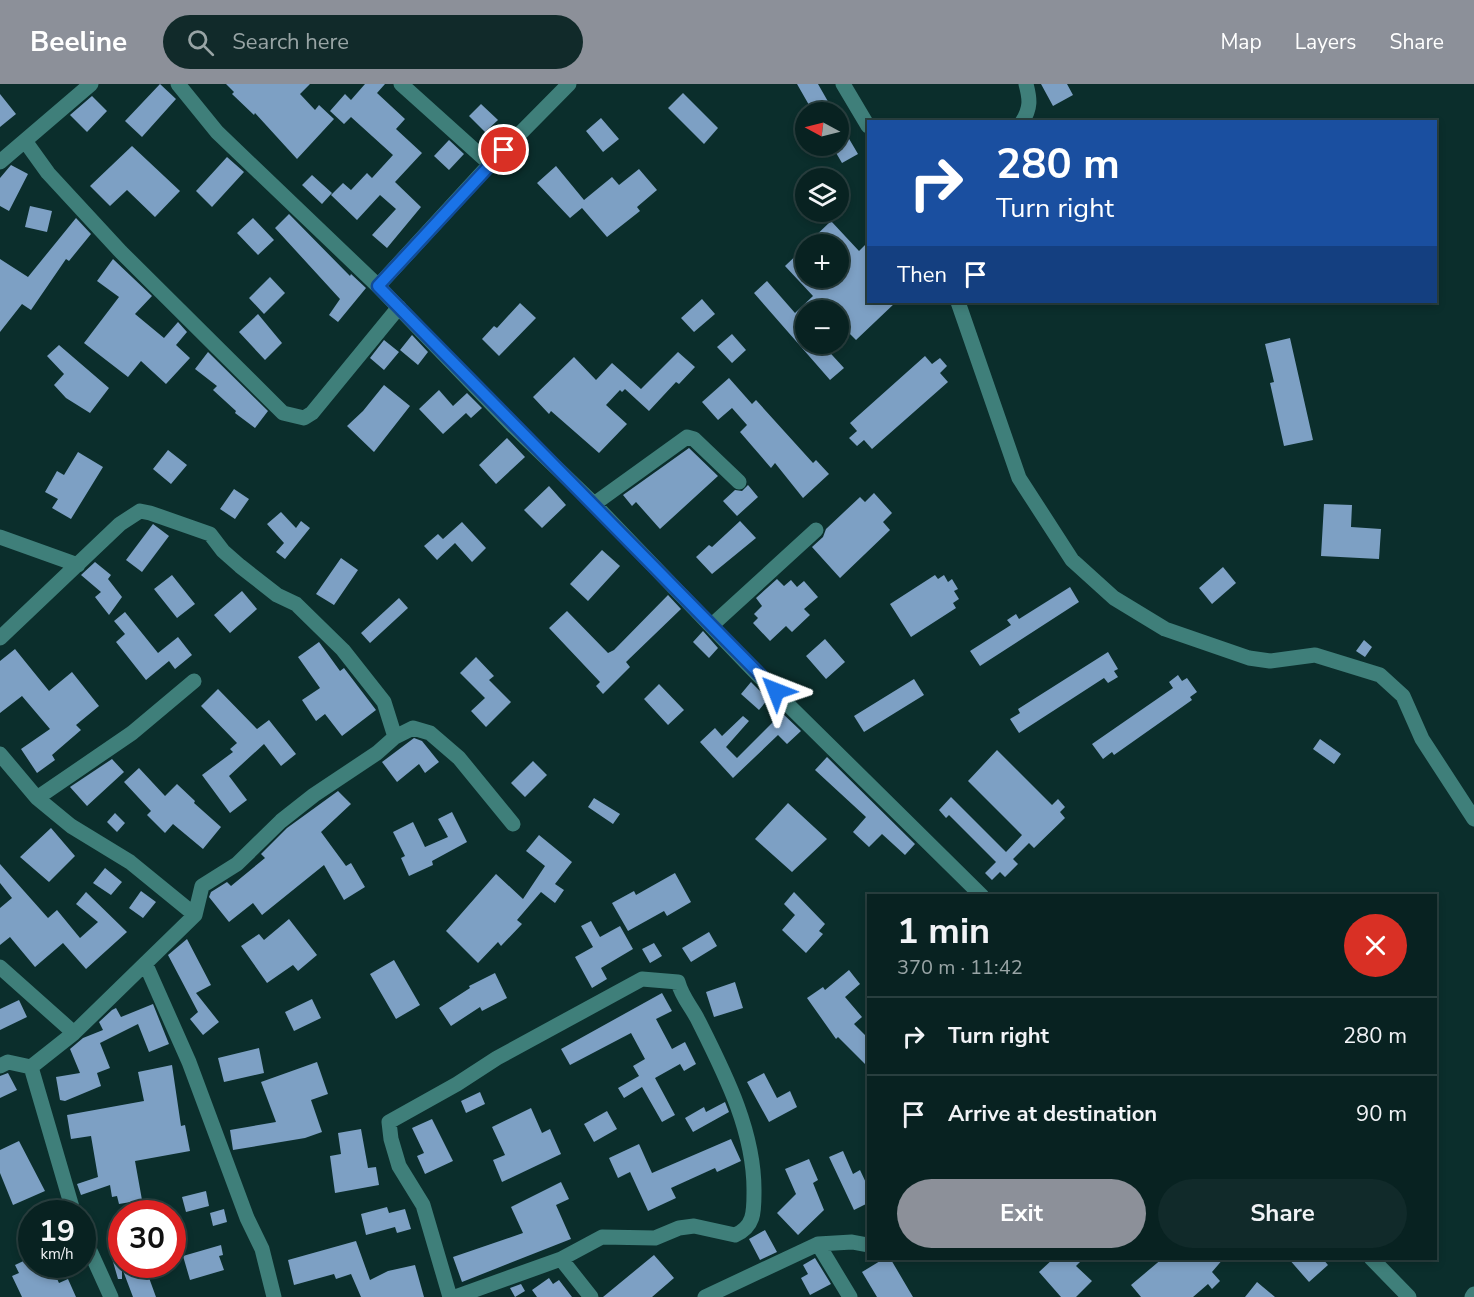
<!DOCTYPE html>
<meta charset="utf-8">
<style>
:root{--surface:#082221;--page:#112a2a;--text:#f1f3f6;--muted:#98a4a5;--line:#293f3f;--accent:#8c9099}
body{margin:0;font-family:"Nunito Sans",sans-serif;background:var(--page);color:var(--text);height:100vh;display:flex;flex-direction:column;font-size:22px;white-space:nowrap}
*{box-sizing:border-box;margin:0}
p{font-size:20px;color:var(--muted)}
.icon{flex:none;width:33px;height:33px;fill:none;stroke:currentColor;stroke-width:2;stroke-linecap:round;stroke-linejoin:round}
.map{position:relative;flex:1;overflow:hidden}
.panel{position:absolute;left:867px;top:810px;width:570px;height:366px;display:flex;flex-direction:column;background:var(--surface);border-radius:0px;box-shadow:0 3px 9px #0003,0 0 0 2px var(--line)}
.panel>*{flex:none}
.hud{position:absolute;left:867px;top:36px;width:570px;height:183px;border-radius:0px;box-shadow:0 3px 9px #0003,0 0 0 2px var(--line);background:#1a4fa0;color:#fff;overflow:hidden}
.needle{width:39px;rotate:277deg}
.tools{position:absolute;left:795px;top:18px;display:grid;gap:12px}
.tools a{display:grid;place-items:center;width:54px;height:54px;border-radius:50%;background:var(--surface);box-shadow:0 3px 9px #0003,0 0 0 2px var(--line);font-size:30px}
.speed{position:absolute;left:18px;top:1116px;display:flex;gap:12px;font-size:30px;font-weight:700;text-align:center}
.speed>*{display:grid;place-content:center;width:78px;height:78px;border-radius:50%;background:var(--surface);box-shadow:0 3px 9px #0003,0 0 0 2px var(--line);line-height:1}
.speed small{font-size:15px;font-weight:400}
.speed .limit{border:9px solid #d22;background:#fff;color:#111}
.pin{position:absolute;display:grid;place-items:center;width:51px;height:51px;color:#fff;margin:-26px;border:3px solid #fff;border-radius:50%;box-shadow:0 2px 6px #0007}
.me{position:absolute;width:66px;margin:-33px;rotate:315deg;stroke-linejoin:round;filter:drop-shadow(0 0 4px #0008)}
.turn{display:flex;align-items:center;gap:21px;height:126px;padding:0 30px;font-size:27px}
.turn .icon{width:78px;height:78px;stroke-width:2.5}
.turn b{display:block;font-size:42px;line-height:51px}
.then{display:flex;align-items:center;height:57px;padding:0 30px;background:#0003;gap:12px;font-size:22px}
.round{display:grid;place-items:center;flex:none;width:63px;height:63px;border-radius:32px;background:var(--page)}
.summary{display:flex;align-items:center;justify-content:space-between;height:102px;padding:0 30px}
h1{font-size:36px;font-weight:700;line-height:45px}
.action{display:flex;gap:12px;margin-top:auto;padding:12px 30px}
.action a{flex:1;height:69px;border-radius:36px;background:var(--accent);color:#fff;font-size:24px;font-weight:700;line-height:69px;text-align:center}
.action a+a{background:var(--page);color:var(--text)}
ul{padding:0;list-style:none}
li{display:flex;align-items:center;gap:18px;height:78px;padding:0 30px;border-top:2px solid var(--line)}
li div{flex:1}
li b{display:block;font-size:22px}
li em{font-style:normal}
header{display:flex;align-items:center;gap:36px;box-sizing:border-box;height:84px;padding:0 30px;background:var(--accent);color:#fff}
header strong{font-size:28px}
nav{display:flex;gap:33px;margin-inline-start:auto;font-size:21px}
.search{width:420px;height:54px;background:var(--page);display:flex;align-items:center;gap:15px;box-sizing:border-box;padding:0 21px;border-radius:33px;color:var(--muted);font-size:22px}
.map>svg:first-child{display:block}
</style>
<header>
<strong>Beeline</strong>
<div class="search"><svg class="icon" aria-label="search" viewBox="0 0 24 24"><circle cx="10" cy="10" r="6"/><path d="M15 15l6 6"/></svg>Search here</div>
<nav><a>Map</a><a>Layers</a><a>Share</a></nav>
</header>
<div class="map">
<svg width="1474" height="1213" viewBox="0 0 1474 1213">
<rect width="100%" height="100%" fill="#0b2e2c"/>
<path fill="#7da0c4" d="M160,0L176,15L142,53L125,37Z
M226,0H310L300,10L315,26L319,21L334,35L297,75L255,29L254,31L232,10L234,8Z
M365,0H385L377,9L405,35L396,45L422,69L395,98L421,123L387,164L372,151L396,125L380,111L357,136L331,111L343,99L351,106L367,89L372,94L393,71L351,33L344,40L330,27L345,10L351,16Z
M797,0H818L834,28H813Z
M1041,0H1067L1073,11L1053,22Z
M683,9L718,44L704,60L668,24Z
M0,10L16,30L0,43Z
M92,12L107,27L87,48L70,31Z
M481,20L498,36L485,48L469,32Z
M601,34L619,55L603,68L586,47Z
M838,36L858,70L842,79L832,62H838Z
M449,56L464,70L449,86L434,72Z
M132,62L180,107L155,133L127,106L110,122L90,102Z
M227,73L244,88L212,123L196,107Z
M11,81L28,90L9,127L0,122V94Z
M556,82L584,116L612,93L619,101L639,85L657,106L637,123L640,127L607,153L582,124L570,134L537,99Z
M312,91L332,109L322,120L302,101Z
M30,122L52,127L47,148L25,143Z
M289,130L350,192L351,190L366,204L338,238L329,231L340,215L275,144Z
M76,134L91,150L69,177L66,175L31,226L22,220L0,248V175L28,193Z
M253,134L274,156L258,171L237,149Z
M831,137L859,167L868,158V218H896L856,256L838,238V226H828L822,221L816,226H806V260H822L844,284L830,296L754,209L767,197L795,229L813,212L785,182L806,162V194H838V160H807Z
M113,175L152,212L135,230L164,254L178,238L187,248L176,261L190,274L166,300L141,277L128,293L84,259L119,213L97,197Z
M270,193L285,209L264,230L249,214Z
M702,215L715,230L694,248L681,234Z
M520,219L536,234L499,272L482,255L494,242L497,244Z
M258,230L282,259L265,276L239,248Z
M732,250L746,266L732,279L717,263Z
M412,251L428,268L418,281L400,266Z
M1290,254L1313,356L1284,362L1270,299L1274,298L1265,260Z
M384,256L399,268L384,286L370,274Z
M59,261L109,304L90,329L66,314L54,301L64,290L47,272Z
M208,268L268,327L255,344L235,329L236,327L213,306L217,302L195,285Z
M678,268L695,283L679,300L676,298L649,327L625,305L622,308L620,306L606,321L627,340L599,369L551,327L549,330L533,313L574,273L596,296L612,279L641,305Z
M925,272L932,280L940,274L947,282L940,289L948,298L872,365L864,356L857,362L849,354L857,347L850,339Z
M729,294L752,320L756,316L813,379L816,376L829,390L803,414L775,379L771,384L740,348L747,341L732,324L718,336L702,318Z
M384,301L410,322L374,368L347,342L363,327Z
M439,306L453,322L467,309L482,324L471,334L466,329L443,350L419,325Z
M507,354L525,373L496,400L479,381Z
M689,364L718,392L660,445L636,418L632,422L623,411Z
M168,366L187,381L171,400L153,385Z
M78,368L103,383L71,435L52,424L58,415L45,408L57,387L64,391Z
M748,401L758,413L737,432L723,417L735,406L742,407Z
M549,402L566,421L542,444L524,426Z
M234,405L249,415L235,435L220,425Z
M874,409L892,429L883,438L890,446L840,494L812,463L823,453L826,445L860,413L865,418Z
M1324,420L1352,421L1351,443L1381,445L1379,475L1321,472Z
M281,428L296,444L301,437L310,444L285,475L276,468L284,459L267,440Z
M740,437L756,454L712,490L696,473L709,461L712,463Z
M462,438L486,464L472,478L455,459L437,476L424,462L438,450L443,455Z
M153,440L169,452L142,488L126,476Z
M602,466L620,482L588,517L570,500Z
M341,474L358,486L334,521L316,510Z
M95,478L111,491L108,495L122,513L109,531L95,513L101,508L81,491Z
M1223,483L1236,499L1212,520L1199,504Z
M172,491L195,520L177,534L154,505Z
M935,491L938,495L944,491L948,498L952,495L958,505L954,507L959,515L953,519L956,524L911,553L890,520Z
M777,495L784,502L791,496L797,503L804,497L818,513L804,525L810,531L792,548L786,542L770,557L753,539L758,534L754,530L762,522L756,514Z
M1070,503L1079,518L980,582L970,567L1011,541L1007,536L1016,530L1019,535Z
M242,507L257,525L230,549L214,531Z
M668,511L681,525L626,578L630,583L603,610L596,602L600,598L549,544L567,527L608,569L614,566Z
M399,514L408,524L370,559L361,549Z
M125,528L158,569L178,553L192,571L175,585L169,577L146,596L116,558L125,550L114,537Z
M703,547L718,564L709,574L693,558Z
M825,555L845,578L826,595L806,572Z
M1364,556L1372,563L1365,573L1356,567Z
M319,558L340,587L344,584L376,626L342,652L325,630L316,637L302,616L320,604L298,573Z
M15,565L49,607L72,588L99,622L76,641L81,646L52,671L55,676L37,689L21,665L50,645L22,612L0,629V577Z
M1108,568L1118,585L1114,587L1118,593L1108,599L1104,594L1019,649L1010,635L1020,629L1018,625Z
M476,573L494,592L489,596L511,618L486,643L471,627L485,614L460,589Z
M1178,591L1182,597L1187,594L1197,608L1190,613L1192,616L1114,671L1112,668L1103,675L1092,660L1173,604L1169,598Z
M914,595L924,611L864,648L854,632Z
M751,598L768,615L759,626L741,610Z
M659,600L684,626L668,641L644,615Z
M218,605L257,645L269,636L296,670L281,682L264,660L229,692L247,716L230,729L202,691L233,668L230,665L237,659L201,622Z
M782,629L801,647L787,660L778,651L733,694L700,658L715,644L722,652L743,632L749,637L726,663L737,674Z
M414,654L422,657L439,678L425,689L419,680L397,698L382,678Z
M1320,655L1341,670L1334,680L1313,665Z
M997,666L1052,721L1058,715L1065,723L1060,728L1065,734L1034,764L1029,759L1013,775L1018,780L1005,793L1000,788L992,796L985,789L996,778L949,731L946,734L939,726L951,713L1006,768L1022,751L968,697Z
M827,673L915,760L905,771L882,750L869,763L853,748L866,733L815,686Z
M112,675L124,688L87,722L70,703Z
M533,677L547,691L525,713L511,699Z
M139,684L165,712L177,700L195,717L194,719L221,743L203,765L173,740L165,749L147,731L151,727L124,698Z
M338,707L351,720L321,748L346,782L351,779L365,803L344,816L324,781L262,831L253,819L229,838L209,813L211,808L227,798L231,802L265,774L261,770L287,744Z
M594,714L620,730L613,740L588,723Z
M788,719L827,755L792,788L755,755Z
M452,728L467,758L432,777L433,781L409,792L401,774L405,772L393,748L413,738L425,763L448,753L438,735Z
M115,729L125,739L117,748L107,738Z
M51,744L75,772L49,798L20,773Z
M539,751L572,778L555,800L564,806L555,819L541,808L517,836L522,840L501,862L498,858L478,879L446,847L496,790L523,815L545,782L526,767Z
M0,780L48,834L57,826L80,854L98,838L76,820L86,808L127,848L86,885L63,859L35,883L10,853L0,861V824L12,814L0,799Z
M105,784L122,798L111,811L93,799Z
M675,789L691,818L667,832L664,827L628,847L612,819L634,807L636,811Z
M141,807L156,818L143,834L129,824Z
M794,808L825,840L819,847L823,850L806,869L782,846L795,831L784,820Z
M289,835L317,871L298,887L293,881L267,899L241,862L259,850L264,856Z
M591,837L600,853L620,842L633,865L601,884L607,895L592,904L575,873L593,863L581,842Z
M709,848L717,862L691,878L682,864Z
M187,855L211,901L196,909L219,938L203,951L190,935L198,928L168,871Z
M654,859L662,872L650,879L642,865Z
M394,876L420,921L396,935L370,890Z
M849,886L860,900L845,913L862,933L854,940L868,954V983L838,953L836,955L807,914L823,903L825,906Z
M495,889L507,914L482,927L480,923L451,942L439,924L470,904L469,902Z
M735,898L743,924L714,933L706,908Z
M662,909L672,927L656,935L672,965L685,958L696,980L684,987L680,980L655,994L675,1031L662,1038L642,1003L624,1014L618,1004L639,992L633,982L645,975L631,949L570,981L561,965Z
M312,915L321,934L294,947L285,928Z
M19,916L27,933L0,946V925Z
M153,920L169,960L149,968L138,940L100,959L110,984L97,989L101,1002L65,1017L60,1016L56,993L80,989L70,965L83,954L103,946L99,938L112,926L116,924L121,933Z
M259,964L264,989L224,998L218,974Z
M317,978L328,1010L311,1016L322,1048L305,1054L233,1066L230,1046L276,1038L261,998Z
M172,981L181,1042L185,1041L190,1067L135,1077L142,1116L119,1120L117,1112L112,1113L110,1101L81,1111L77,1100L98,1093L91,1052L71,1055L67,1031L144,1017L138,988Z
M8,989L17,1006L0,1014V992Z
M764,989L777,1014L790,1007L797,1023L769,1038L747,998Z
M480,1008L485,1020L466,1029L461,1017Z
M725,1018L729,1028L693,1048L685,1034L704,1023L706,1028Z
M531,1024L542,1049L550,1045L561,1070L502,1098L493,1076L505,1071L492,1043Z
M607,1027L617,1045L594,1058L584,1040Z
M432,1035L453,1077L425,1090L417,1072L424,1069L412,1044Z
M361,1045L368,1084L376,1083L379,1101L335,1109L330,1072L341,1070L338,1049Z
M731,1055L741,1077L717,1088L715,1084L671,1104L676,1114L648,1127L630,1088L618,1094L609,1074L639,1060L652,1089Z
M19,1057L45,1107L13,1121L0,1089V1066Z
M843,1067L853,1090L860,1086L868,1103V1119L854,1126L829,1073Z
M809,1075L818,1096L813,1099L824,1126L798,1151L777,1129L796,1110L785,1085Z
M561,1098L569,1115L556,1121L571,1155L462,1198L453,1173L523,1149L511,1123Z
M206,1107L209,1122L186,1128L182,1113Z
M387,1123L389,1129L405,1125L411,1145L397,1149L395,1143L366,1151L361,1130Z
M224,1125L227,1138L213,1142L210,1129Z
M765,1146L777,1168L760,1176L749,1155Z
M122,1153V1180H144L156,1213H133L122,1184V1195H118L107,1157Z
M356,1157L370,1196L388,1187L415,1181L424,1213H361L351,1190L336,1195L334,1190L294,1201L288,1176Z
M221,1161L223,1171L219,1172L224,1186L190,1196L183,1172Z
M654,1171L674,1194L652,1213H603Z
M32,1173V1180H50L59,1199L68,1195L76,1213H22L12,1192L19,1189L15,1181Z
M815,1174L831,1200L810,1211L801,1194L808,1190L803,1181Z
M885,1174H890L913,1213H877L862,1188Z
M1054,1174H1084L1076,1182L1092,1197L1076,1213H1061L1039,1188Z
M1163,1174H1224L1212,1188L1220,1197L1212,1205L1208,1200L1193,1213H1141L1131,1201Z
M1288,1174H1322L1328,1181L1309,1198Z
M549,1194L553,1200L559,1196L572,1213H537L532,1206Z
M1257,1198L1275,1213H1245Z
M521,1200L525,1207L515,1213L510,1204Z"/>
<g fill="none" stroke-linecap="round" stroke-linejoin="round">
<path stroke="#3f7f7a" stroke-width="15" d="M178,0L217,48L378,202L513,342L594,420L760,593L982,812
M401,0L490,80
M843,0L868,42
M1022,38C1031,24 1030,15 1026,0
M25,57L48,89L121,168L283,329L304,334L312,329L399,223
M0,78L91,0
M378,202L490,80L569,0
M958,218L1019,394L1072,476L1114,514L1165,545L1249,574L1270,577L1315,571L1380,591L1403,612L1422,655L1474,735
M594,420L687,353L694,355L739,398
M0,453L78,481
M711,542L816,446
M0,554L120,440L140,427L150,429L210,450L223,467L240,482L277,511L296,520L343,566L384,618L395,653
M0,670L37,714L71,742L130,778L195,831
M37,714L132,649L194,597
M146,881L189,978L247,1134L262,1165L274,1213
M0,883L74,949
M0,982L8,978L31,983L74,949L195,831L202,802L237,780L281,737L314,711L377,669L395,653L413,644L430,649L459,674L513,740
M31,983L74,1130
M82,1149L111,1213
M818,1160L850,1213
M1371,1174L1409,1213
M561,1175L591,1213
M450,1213L423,1121L399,1082L391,1055L389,1038L457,1000L497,974L642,895L678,898C682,913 690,921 697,934C724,988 755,1047 754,1109C754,1128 754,1143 735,1151L694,1142L679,1144L655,1154L602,1153L561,1175L455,1213
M705,1213L818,1160L852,1158L868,1161
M1472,1213L1474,1210"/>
</g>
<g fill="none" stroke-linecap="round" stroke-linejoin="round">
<defs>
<path id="route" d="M504,66L378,202L776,607"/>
</defs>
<use href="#route" stroke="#114b97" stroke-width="15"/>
<use href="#route" stroke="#1a73e8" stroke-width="10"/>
</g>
</svg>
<div class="tools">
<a><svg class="needle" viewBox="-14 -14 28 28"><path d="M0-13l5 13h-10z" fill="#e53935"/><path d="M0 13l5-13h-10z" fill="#98a4a5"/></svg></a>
<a><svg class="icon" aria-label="layers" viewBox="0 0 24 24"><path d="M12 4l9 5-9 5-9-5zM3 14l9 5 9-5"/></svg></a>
<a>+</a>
<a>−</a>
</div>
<div class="speed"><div>19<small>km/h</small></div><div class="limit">30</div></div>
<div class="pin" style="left:504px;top:66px;background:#d93025"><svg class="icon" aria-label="arrive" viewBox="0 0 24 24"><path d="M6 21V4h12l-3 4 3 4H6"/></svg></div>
<svg class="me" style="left:776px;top:607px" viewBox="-20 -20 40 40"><path d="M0-17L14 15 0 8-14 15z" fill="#1a73e8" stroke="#fff" stroke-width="4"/></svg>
<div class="hud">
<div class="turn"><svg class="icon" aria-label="right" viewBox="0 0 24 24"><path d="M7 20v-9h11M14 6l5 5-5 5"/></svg><div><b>280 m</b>Turn right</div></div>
<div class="then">Then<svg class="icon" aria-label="arrive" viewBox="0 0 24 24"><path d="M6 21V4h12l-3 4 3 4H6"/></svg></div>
</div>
<section class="panel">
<div class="summary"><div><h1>1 min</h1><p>370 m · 11:42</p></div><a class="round" style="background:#d93025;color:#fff"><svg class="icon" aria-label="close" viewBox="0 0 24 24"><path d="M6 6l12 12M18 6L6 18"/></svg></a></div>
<ul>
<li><svg class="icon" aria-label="right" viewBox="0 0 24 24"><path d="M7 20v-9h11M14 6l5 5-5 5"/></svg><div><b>Turn right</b></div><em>280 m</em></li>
<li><svg class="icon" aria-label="arrive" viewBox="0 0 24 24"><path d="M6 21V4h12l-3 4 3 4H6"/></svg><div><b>Arrive at destination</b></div><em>90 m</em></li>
</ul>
<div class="action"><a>Exit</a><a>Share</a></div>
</section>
</div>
